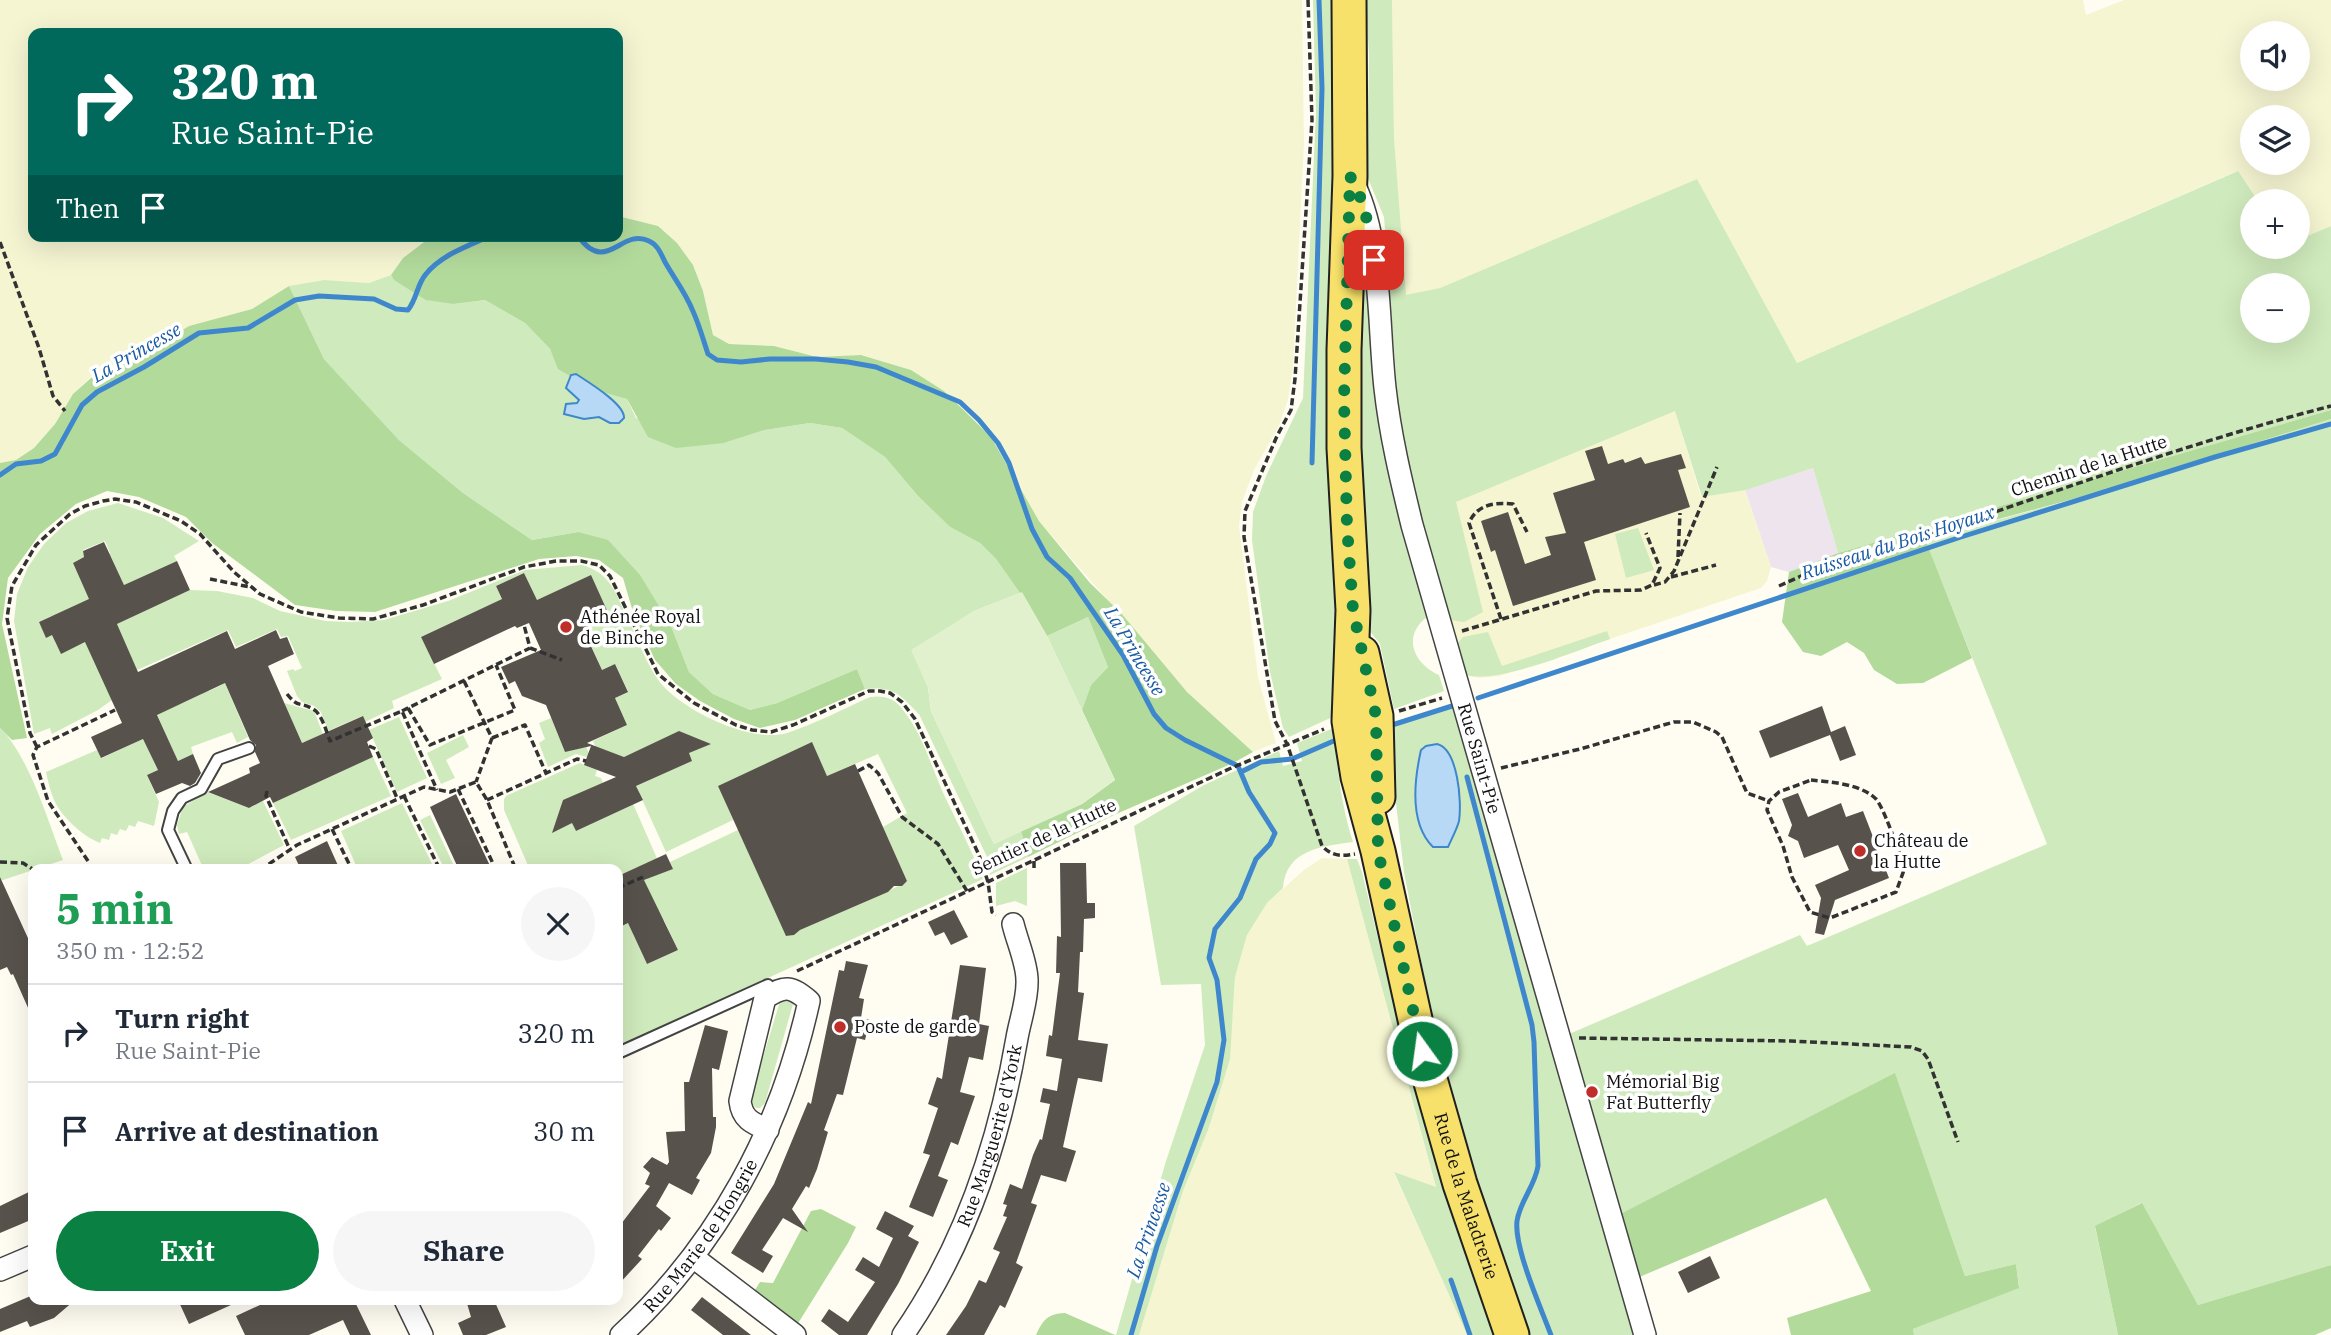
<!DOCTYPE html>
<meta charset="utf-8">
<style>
:root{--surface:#fff;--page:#f6f6f7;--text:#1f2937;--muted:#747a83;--line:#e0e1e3;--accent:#0b8043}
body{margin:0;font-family:"IBM Plex Serif",serif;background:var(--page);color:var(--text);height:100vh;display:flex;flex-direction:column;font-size:26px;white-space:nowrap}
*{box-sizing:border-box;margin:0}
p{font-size:23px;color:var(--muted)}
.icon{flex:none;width:38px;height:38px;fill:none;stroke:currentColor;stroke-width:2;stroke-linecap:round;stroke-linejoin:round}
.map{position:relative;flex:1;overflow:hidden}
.side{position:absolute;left:28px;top:864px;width:595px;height:441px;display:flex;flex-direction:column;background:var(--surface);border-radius:14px;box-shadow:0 7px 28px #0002}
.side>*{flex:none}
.banner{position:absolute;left:28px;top:28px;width:595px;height:214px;border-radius:14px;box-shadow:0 7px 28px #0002;background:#00695c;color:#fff;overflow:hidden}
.tools{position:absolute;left:2240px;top:21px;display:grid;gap:14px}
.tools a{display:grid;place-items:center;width:70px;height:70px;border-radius:50%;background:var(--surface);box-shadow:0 7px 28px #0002;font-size:35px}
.pin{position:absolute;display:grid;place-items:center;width:60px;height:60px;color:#fff;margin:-30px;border-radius:14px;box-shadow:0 4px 10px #0006}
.me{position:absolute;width:77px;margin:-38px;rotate:346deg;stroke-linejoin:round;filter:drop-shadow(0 0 5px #0008)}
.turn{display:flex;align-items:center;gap:24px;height:147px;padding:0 28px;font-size:32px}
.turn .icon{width:91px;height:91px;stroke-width:2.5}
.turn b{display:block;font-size:49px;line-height:60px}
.then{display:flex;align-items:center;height:66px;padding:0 28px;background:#0003;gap:14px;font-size:26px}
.round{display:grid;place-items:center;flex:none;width:74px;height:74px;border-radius:37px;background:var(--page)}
.overview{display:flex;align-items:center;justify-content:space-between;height:119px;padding:0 28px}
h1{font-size:42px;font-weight:700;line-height:52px;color:#1e9e55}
.action{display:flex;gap:14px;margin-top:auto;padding:14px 28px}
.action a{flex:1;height:80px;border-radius:42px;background:var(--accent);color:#fff;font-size:28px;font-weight:700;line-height:80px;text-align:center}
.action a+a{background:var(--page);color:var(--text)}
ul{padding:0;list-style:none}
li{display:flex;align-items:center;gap:21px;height:98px;padding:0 28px;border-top:2px solid var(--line)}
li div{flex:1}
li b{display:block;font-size:26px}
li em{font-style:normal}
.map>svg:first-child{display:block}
</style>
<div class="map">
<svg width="2331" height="1335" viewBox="0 0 2331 1335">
<rect width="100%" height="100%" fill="#fffdf2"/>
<path fill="#eee4ee" d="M1813,468L1838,553L1789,572L1771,567L1745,490Z"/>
<path fill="#f5f5d2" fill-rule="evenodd" d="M0,0H1302L1304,143L1293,367L1288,400L1279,426L1254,470L1242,502L1239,526L1258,677L1276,743L1253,752L1187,692L1039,521L991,437L944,391L911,370L862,355L817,357L774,346L729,344L713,335L703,291L693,265L658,226L618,216V33H33V236H432L403,258L391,275L369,283L324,280L289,286L252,309L189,326L155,347L91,377L73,394L55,424L34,448L16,460L0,463Z
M1392,0H2083L2086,15L2124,0H2331V226L2298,240V201H2258L2237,171L1797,363L1697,179L1440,288L1405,296L1394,138ZM2252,33H2298V79H2252ZM2252,117H2298V163H2252Z
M1675,410L1701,497L1745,490L1771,567L1767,581L1761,588L1500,676L1479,678L1466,675L1460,665L1450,620L1455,502Z
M1322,858L1347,859L1436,1188L1394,1173L1467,1335H1139L1183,1191L1208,1130L1233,1014L1235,977L1247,935L1267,903L1305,869Z"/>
<path fill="#cfeabc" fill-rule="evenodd" d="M1313,0H1331L1334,65L1335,183L1329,268L1328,376L1336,609L1340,665L1339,714L1289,737L1283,728L1270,672L1252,540L1253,512L1266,476L1303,398L1316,112Z
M1366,0H1392L1394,138L1406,295L1440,288L1697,179L1797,363L2238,171L2258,201H2252V247H2298V240L2331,226V410L1838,553L1813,468L1746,490L1702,497L1675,411L1456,502L1483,612L1464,622L1450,620L1433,568L1414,492L1399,416L1384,217L1367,176L1369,55ZM2252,285H2298V331H2252Z
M1362,229L1384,441L1396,505L1422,583L1427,617C1402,636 1413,663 1439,675L1444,691L1394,709L1380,644L1369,630L1360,509L1358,405Z
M391,275L394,280L454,304L485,300L525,323L550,349L559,369L592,388L627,399L636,418L724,443L765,430L810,423L842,428L885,457L918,496L950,527L980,543L996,559L1020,593L974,611L912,651L928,687L931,711L994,844L1021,831L1028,857L990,875L987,857L919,714C899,694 894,686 865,689L857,669L777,703L750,710L713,694L689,672L671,626L578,532L532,540L463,493L399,440L324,359L289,286L324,280L369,283Z
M2331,419V1265L2198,1305L2141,1203L2095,1227L2118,1335H1914L1913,1329L2019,1287L2016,1264L1965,1276L1895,1074L1620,1214L1569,1034L1800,935L1807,946L2047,844L1925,540L2103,491Z
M118,503L163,518L199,541L174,556L177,561L124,585L111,557L106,559L105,555L110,553L105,541L83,550L84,557L73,563L87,594L110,605L53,622L51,616L39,622L46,637L58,632L55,642L61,653L92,639L112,700L98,710L52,734L50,728L34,734L14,621L17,594L28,567L44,544L66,523L88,511Z
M1638,528L1654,570L1626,578L1615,534Z
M582,565C612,574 615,593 628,619C638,639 645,662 659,681C681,710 751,744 787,733C815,724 843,709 870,697C883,695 895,698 903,710C924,736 932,770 946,799C959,826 972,851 983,879L620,1046L618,1042V928L643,916L633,934L647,964L678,950L664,920L659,921L657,909L644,880L672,869L670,862L738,830L787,936L794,935L800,930L888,892C895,886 901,887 907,881L883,827L907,813L878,754L827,776L812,743L719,786L733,820L666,852L636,786L692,761L686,747L691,746L698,749L704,746L702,740L679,732L624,757L605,750L601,759L593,741L627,725L615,698L628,691L615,664L602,670L590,643L569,636L610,617L591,576L537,600L524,573L496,586L502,599L421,637L442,679L392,701L394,708L365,722L362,716L328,731L321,712L314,706L302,702L297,696L287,671L293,669L295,671L302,668L288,636L281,637L277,629L236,647L228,630L137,670L117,624L190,590L217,591L253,598L280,611L325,621L350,622L384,620L448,601L525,570Z
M1088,617L1108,667L1091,685L1082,710L1047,636Z
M1607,631L1610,639C1575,651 1499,684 1466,675L1460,665L1456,645L1463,637L1488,632L1502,666Z
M224,681L248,737L237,743L232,732L191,747L193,754L178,761L155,710L183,703L202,694L204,688L209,691L222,685Z
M284,703L314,711L323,734L302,743Z
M1457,707L1637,1335H1527L1490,1230L1439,1054L1404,872L1387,726Z
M399,717L427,778L397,792L369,730Z
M551,718L565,752L585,744L591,758L576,754L548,767L539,743L545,739L539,723Z
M0,728C29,756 48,821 63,860L0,881Z
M1334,728C1337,767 1341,805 1353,842C1323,846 1286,849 1283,888L1267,903L1247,935L1235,977L1230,1059L1208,1130L1183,1191L1139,1335H1116L1166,1161L1205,1045L1201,984L1161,985L1134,826L1204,785L1279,751L1283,766L1302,761L1297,743Z
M463,735L469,747L446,760L455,778L441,784L427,753Z
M143,739L158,770L147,775L159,802L154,826L138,821L135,827L129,825L126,831L120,829L117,835L111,833L109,840L102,838L100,843C82,836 62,817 54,800C50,791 48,781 46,772L97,750L102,758Z
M373,757L391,796L291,840L273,803Z
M580,763L597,770L595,776L601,778L603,783L562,801L565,808L557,830L563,827L569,816L576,831L630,806L627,790L659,863L640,872L638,867L618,876V870H530L504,810V799L506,796Z
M207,792L249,808L263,801L284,845L237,870H204L187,832L179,834L177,825L183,807Z
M402,803L435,870H358L341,831Z
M430,815L456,870H445L420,820Z
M1347,859H1357L1362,872L1404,1047L1496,1335H1467L1394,1172L1436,1187Z
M1027,868V906L1015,901L996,906V883Z
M781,998L791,1000L793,1004L765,1103L760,1108H756L751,1102V1097Z"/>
<path fill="#b2da9b" d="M618,216L658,226L677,243L693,265L703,291L713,335L729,344L774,346L817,357L861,355L911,370L944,391L991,437L1039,521L1090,583L1121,613L1187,692L1253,752L1233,763L1114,815L1028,857L1021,831L1082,804L1115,780L1082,710L1091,685L1108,667L1088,617L1047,636L1022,593H1020L996,559L980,543L950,527L918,496L885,457L842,428L810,423L765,430L724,443L676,448L648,437L627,399L592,389L558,369L550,349L525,323L485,300L454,304L426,300L394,280L391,275L403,258L432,236H618Z
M289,286L324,359L399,440L463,493L532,540L578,532L608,540L640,575L671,626L689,672L713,694L750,710L777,703L857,669L865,689L795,720L760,728L734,719L700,701L676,684L655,660L633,612L623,578L599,560L576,556L539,559L375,612L336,611L295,605L212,543L186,517L139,497L107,491L76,504L40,534L8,578L2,624L27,738L12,740L0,728V463L16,460L34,448L55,424L73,394L91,378L154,347L189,326L252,309Z
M2331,410V419L2103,491L1925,539L1972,658L1923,683L1897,684L1874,670L1864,653L1847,642L1821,656L1803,652L1782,622L1789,572L1838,553Z
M1895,1073L1965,1276L2016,1264L2019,1288L1913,1329L1914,1335H1791L1787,1318L1871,1291L1826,1198L1637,1278L1620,1214Z
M2142,1203L2198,1305L2331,1265V1328L2315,1335H2118L2095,1226Z
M821,1209L856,1227L848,1243L792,1333L749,1299L760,1282L773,1283L811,1211Z
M1065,1313L1113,1334L1115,1335H1036C1043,1320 1047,1314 1065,1313Z"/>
<path fill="#e1f1cd" d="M1022,592L1047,636L1115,780L1082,804L994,844L931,711L928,687L911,650L974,611Z"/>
<path fill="#b7d9f6" stroke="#3f87cc" stroke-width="2" d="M576,374C588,382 625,404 624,418L619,423H610L599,417L584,419L564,414L566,404L577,403L579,400L566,388L571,375Z
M1437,744C1458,749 1462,802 1459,821C1457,829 1452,838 1448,847H1433C1409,823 1414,781 1421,750L1426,746Z"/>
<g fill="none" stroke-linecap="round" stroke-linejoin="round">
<path stroke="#3f87cc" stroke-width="5" d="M578,236C607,276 621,227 649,241C658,245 661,254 665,262C674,278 685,292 692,309C699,324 703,339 708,354L717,360L741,362L770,359H816L848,362L876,367L960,402L979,420L998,443L1009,463L1032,529L1047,557L1070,578L1123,655L1154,714L1166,728L1185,740L1238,766L1249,792L1275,833L1270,844L1256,859L1240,898L1215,929L1209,958L1217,980L1224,1040L1217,1082L1157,1246L1131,1335
M1312,463L1322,88L1319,0
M0,475L16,464L41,461L55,454L82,405L97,392L144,367L199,333L248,328L295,300L319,296L374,299L396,309L408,310C417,299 417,284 426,274C441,255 468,246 490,236
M1478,698L1961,537L2215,457L2331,424
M1392,725L1452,706
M1241,772L1261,762L1292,759L1336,740
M1467,777L1532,1025L1534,1042L1538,1166C1535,1186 1520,1201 1517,1221C1514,1248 1541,1308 1551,1335
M1451,1280L1470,1335"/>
</g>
<path fill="#58524c" d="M1602,446L1608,464L1623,459L1625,463L1641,457L1645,464L1681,454L1686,468L1678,470L1690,507L1584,542L1596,580L1513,606L1495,550L1491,552L1481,521L1508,512L1525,564L1551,555L1545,537L1566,533L1553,493L1595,480L1585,451Z
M104,542L124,585L177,561L190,590L117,624L138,672L227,631L235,649L276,630L280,639L287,637L294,654L268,666L302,743L363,716L373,738L367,742L373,757L273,803L270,797L249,808L208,792L250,773L249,768L260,763L255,752L256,745L250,740L225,683L157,715L178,761L193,754L201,773L195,783L190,786L182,783L156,794L147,775L158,770L143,739L101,758L91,737L122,723L85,642L61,654L52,635L46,638L39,622L89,599L73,563L84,557L83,551Z
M524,573L537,600L591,575L610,617L583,629L602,670L615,664L628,692L615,698L627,725L587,743L624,757L679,731L711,744L689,753L692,761L636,786L643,800L576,831L572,823L552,833L563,800L616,777L584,765L591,746L565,752L546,705L522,696L515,681L509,684L501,667L541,650L529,623L517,628L515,626L434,664L421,637L502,599L496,586Z
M1822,706L1831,732L1845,726L1856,755L1840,761L1830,735L1770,758L1759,731Z
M812,742L827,776L855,764L907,881L902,886H894L888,892L800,930L794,935L786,936L718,786Z
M1798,793L1808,817L1841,803L1846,817L1863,811L1889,878L1835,900L1824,935L1815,933L1821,898L1815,885L1849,870L1838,845L1804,858L1798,841L1788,836L1792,825L1782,799Z
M456,794L492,870H459L430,807Z
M327,841L340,870H301L295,857Z
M666,854L673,869L644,880L678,950L647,964L628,923L618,928V876Z
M1060,863H1086L1087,903H1095V918L1084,919L1083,952H1080L1078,992L1084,993L1078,1040L1108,1044L1102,1082L1078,1078L1063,1147L1076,1151L1066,1182L1041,1175L1031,1203L1037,1205L1016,1263L1023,1267L1005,1308L1000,1305L984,1335H946L966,1306L979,1280L986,1283L1000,1252L993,1249L1007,1217L1003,1216L1007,1205L1003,1204L1010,1184L1022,1189L1033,1155L1040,1139L1042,1140L1050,1104L1040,1102L1043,1088L1057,1091L1062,1059L1046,1056L1049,1035L1052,1036L1060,973H1056L1057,936L1061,937Z
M0,877L33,949V1019L13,974L11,975L7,967L0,970Z
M954,910L968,937L951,945L944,932L935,936L928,922Z
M846,961L868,965L859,998L864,999L861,1018L870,1020L865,1040L857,1038L843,1095L837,1094L824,1130L828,1132L817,1169L809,1188L806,1186L792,1209L808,1232L783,1218L762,1250L773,1256L763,1273L731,1253L774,1184L808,1102L811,1104L839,970L844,971Z
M960,965L986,968L979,1024L989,1026L983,1060L969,1057L960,1092L975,1096L958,1145L951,1142L938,1176L948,1180L933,1217L909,1207L930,1155L923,1153L938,1108L928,1104L937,1077L942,1079Z
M705,1025L728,1031L719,1070L712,1068L713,1117H716V1127L711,1153L696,1178L700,1180L692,1195L669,1183L656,1206L671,1218L661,1231L659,1229L638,1256L642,1259L618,1285V1228L650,1186L645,1184L650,1173L643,1167L652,1157L667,1165L669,1162L666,1132L685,1131L684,1082H689Z
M33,1190V1219L0,1233V1206Z
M885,1211L914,1226L908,1236L919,1242L898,1284L867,1335H839L821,1321L829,1309L848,1322L875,1282L855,1270L863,1257L879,1267L893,1238L876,1229Z
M1710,1256L1720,1278L1688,1293L1678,1272Z
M33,1295V1300H75L54,1318L30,1327L27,1321L0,1332V1309Z
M702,1297L751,1335H723L691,1310Z
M178,1300H242L189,1324Z
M271,1300H354L371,1335H350L343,1320L309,1335H245L236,1316Z
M466,1300H494L506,1327L486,1335H463L458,1323L471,1317Z"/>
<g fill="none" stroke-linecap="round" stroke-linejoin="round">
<defs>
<path id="lane" d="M187,870L168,830L173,811L182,798L201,789L218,759L249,748
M618,1053L768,985"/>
<g id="street">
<path id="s1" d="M1355,186C1382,243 1378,325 1385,388C1390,434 1401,480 1412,525L1645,1335"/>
<path d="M693,1257L795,1335"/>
<path d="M0,1270L33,1256"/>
<path d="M405,1300L422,1335"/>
<path id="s2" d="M621,1335C718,1246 781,1129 809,1001C791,986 785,985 765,998L740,1101C742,1119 752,1123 768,1130"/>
<path id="s3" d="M903,1335C964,1247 999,1143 1017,1038C1020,1020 1028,999 1027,980C1027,963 1017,941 1013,924"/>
</g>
<g id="primary">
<path id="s4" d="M1349,0L1350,176L1344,350V448L1353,610L1349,721L1358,777L1378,851L1422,1051L1460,1184L1512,1335"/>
<path d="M1362,653L1376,716L1378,797"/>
</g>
</defs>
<use href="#lane" stroke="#434343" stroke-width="14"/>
<use href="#street" stroke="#434343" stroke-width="24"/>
<use href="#primary" stroke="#212121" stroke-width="37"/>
<path stroke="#323232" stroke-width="3.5" stroke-dasharray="7 3.5" stroke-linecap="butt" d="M1308,0L1312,120L1295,379L1291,410L1277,436L1245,511L1244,537L1275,721L1287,744L1322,846C1333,857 1341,856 1355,854
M0,242L39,348L53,396L65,411
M1678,557L1680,513
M1671,577L1716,565
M210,579L250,587
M1654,585L1665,582L1674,571L1717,467
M1779,586L1841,558L1884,550C2032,500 2180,445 2331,406
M1501,619L1469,523C1477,504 1495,502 1513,504L1527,532
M1462,631L1596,591L1641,590L1652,585L1660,568L1646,533
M530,648L562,660
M464,681L492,738L476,782
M287,694C299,709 299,701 313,709C322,714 326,731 330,741L402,711L437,790
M408,708L430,745L515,710L496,665
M402,711L530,648L524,625
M1399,711L1442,698
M492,738L525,725L546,773
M369,746L376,749L397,798
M37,747L30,733L7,618L12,586L36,545L70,514L85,506L103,501L115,499L136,502L181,521L200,534L234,572L260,594L301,612L339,618L373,619L423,605L524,567L556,561H581L599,565L610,576L658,674L694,703L736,725L752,730L771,732L793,725L869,691H880L890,693L902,702L915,719L979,855L988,882L992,912L996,915
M1501,768L1580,749L1674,722H1693L1716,732L1722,737L1747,793L1769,801
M858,771L869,765L878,773L902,817L938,844L967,891
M1811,780C1831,782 1861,784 1876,799C1884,808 1897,848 1903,862L1904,870L1896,892L1830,918L1810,912L1792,877L1783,846L1767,810L1769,801L1779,792Z
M458,789L496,870
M267,791L266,796L290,850
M404,796L440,870
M487,800L577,759L586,761
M332,829L352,870
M88,861L48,801L33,755L37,747L115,710
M1034,861V870
M0,862L23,863L34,870
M260,870L297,845L424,787L450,792L476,782L487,800L516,870
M618,888L643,877
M797,971L1229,769L1324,729
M1579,1038L1791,1041L1911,1047L1922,1051L1928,1059L1958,1142"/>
<use href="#lane" stroke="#fff" stroke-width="10"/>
<use href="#street" stroke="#fff" stroke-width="21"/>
<use href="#primary" stroke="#f7e16a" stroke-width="33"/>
</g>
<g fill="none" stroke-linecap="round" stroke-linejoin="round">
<path stroke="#0b8043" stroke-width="12" stroke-dasharray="0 21.6" d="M1374,260L1364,205L1350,176L1344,399L1347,526L1353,610L1376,716L1378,851L1422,1051"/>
</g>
<g fill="#bf2e28" stroke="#fff" stroke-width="2.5">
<circle cx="566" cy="627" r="7"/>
<circle cx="1860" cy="851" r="7"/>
<circle cx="840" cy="1027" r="7"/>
<circle cx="1592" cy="1092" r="7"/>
</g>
<g text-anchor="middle" stroke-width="7" stroke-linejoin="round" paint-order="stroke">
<g font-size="18" fill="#101010" stroke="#fff">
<text transform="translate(2089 466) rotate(-18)" y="6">Chemin de la Hutte</text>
<text dy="6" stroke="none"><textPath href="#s1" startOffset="588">Rue Saint-Pie</textPath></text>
<text transform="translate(1044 837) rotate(-25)" y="6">Sentier de la Hutte</text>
<text dy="6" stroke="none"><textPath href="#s3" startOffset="219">Rue Marguerite d'York</textPath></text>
<text dy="6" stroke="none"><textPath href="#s4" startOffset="1211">Rue de la Maladrerie</textPath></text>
<text dy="6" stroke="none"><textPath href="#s2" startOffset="128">Rue Marie de Hongrie</textPath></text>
</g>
<g font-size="18" fill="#101010" stroke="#fff" text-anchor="start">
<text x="580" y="623">Athénée Royal<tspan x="580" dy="21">de Binche</tspan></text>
<text x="1874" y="847">Château de<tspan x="1874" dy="21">la Hutte</tspan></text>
<text x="854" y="1033">Poste de garde</text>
<text x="1606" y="1088">Mémorial Big<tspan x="1606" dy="21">Fat Butterfly</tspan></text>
</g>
<g font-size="19" font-style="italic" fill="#195aa2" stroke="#fff">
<text transform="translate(136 352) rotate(-30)" y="7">La Princesse</text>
<text transform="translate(1898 542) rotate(-18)" y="7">Ruisseau du Bois Hoyaux</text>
<text transform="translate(1135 651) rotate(59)" y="7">La Princesse</text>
<text transform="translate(1148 1230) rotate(-71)" y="7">La Princesse</text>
</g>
</g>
</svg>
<div class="tools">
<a><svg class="icon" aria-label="sound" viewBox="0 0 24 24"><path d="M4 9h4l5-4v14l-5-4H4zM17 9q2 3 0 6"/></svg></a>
<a><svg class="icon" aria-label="layers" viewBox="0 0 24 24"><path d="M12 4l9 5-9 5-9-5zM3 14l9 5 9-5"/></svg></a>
<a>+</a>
<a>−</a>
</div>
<div class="pin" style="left:1374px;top:260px;background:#d93025"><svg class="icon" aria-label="arrive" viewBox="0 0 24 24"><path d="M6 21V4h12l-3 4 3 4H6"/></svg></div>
<svg class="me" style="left:1422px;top:1051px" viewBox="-20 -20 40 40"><circle r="17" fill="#0b8043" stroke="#fff" stroke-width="3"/><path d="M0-11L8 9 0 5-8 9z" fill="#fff"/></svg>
<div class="banner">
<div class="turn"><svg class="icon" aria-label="right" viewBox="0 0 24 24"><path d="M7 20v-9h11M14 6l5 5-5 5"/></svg><div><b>320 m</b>Rue Saint-Pie</div></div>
<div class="then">Then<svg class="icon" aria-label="arrive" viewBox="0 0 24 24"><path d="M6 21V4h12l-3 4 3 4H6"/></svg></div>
</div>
<section class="side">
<div class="overview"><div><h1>5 min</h1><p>350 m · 12:52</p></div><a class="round"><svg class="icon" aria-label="close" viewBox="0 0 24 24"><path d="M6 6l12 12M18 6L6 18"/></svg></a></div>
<ul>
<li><svg class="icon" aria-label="right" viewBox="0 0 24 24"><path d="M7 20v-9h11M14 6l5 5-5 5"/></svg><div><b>Turn right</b><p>Rue Saint-Pie</p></div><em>320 m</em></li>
<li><svg class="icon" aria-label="arrive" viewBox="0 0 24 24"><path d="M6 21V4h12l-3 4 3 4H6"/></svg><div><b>Arrive at destination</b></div><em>30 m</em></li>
</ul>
<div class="action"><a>Exit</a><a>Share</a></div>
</section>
</div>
